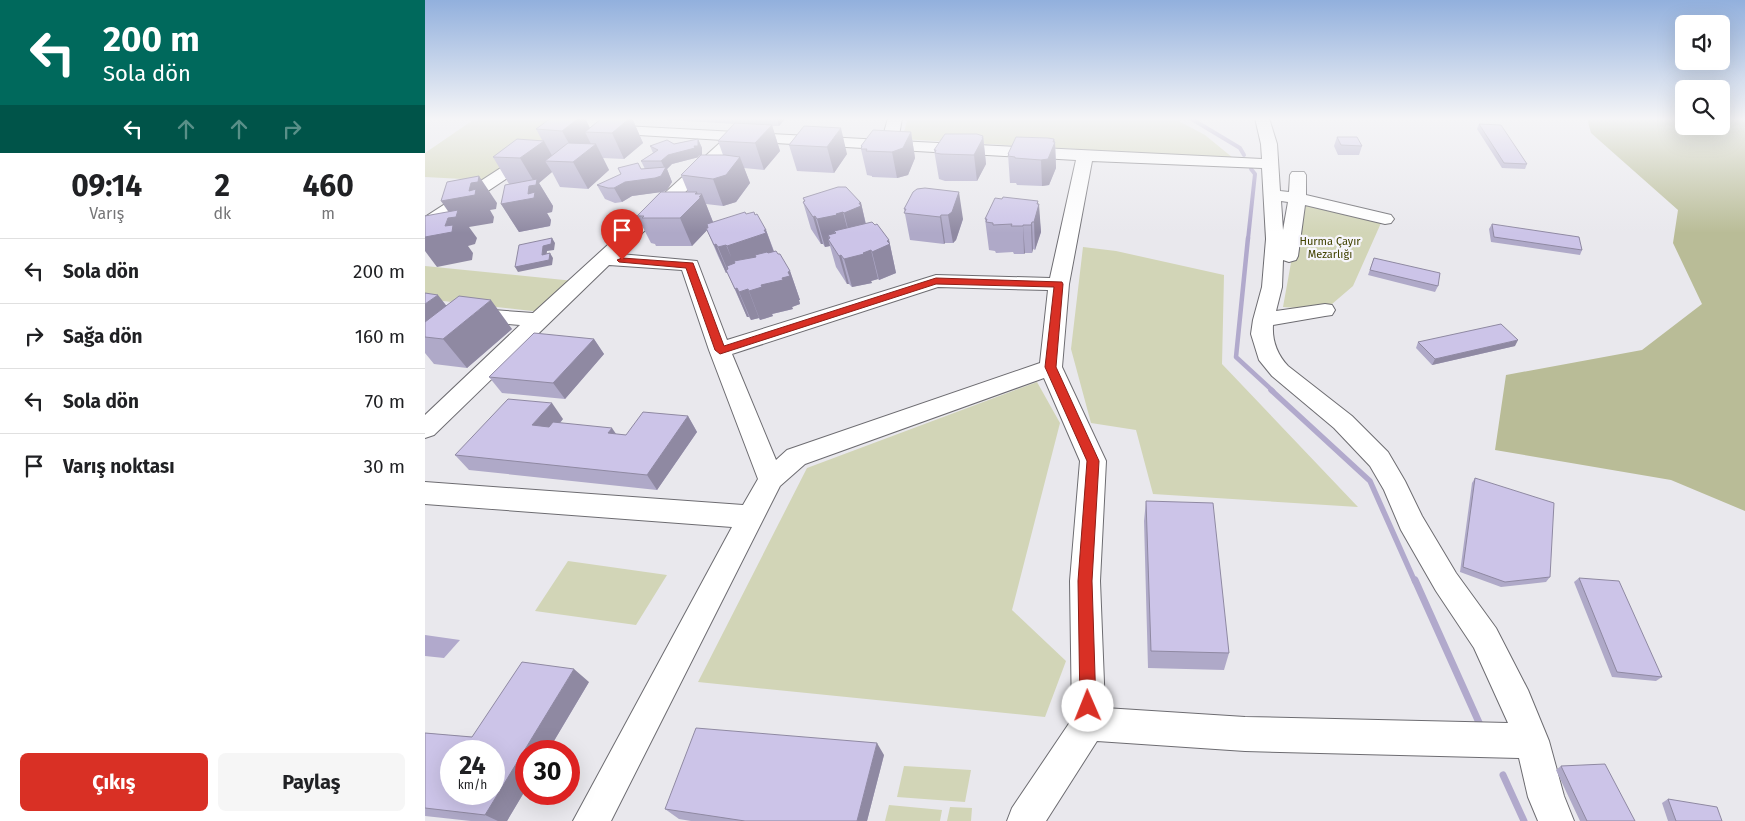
<!DOCTYPE html>
<html lang="tr">
<meta charset="utf-8">
<style>
:root{--surface:#fff;--page:#f6f6f6;--text:#202124;--muted:#757577;--line:#e0e0e0;--accent:#d93025}
body{margin:0;font-family:"Fira Sans",sans-serif;background:var(--page);color:var(--text);height:100vh;display:flex;flex-direction:column;font-size:19px;white-space:nowrap}
*{box-sizing:border-box;margin:0}
p{font-size:16px;color:var(--muted)}
.icon{flex:none;width:28px;height:28px;fill:none;stroke:currentColor;stroke-width:2;stroke-linecap:round;stroke-linejoin:round}
.map{position:relative;flex:1;overflow:hidden}
.drawer{display:flex;flex-direction:column;background:var(--surface);width:425px}
.drawer>*{flex:none}
.guide{background:#00695c;color:#fff;overflow:hidden}
.fabs{position:absolute;left:1250px;top:15px;display:grid;gap:10px}
.fabs a{display:grid;place-items:center;width:55px;height:55px;border-radius:8px;background:var(--surface);box-shadow:0 5px 20px #0002;font-size:25px}
.speed{position:absolute;left:15px;top:740px;display:flex;gap:10px;font-size:25px;font-weight:700;text-align:center}
.speed>*{display:grid;place-content:center;width:65px;height:65px;border-radius:50%;background:var(--surface);box-shadow:0 5px 20px #0002;line-height:1}
.speed small{font-size:12px;font-weight:400}
.speed .limit{border:8px solid #d22;background:#fff;color:#111}
.pin{position:absolute;display:grid;place-items:center;width:42px;height:42px;color:#fff;margin:-51px -21px;border-radius:50% 50% 50% 0;rotate:-45deg;box-shadow:0 0 5px #0007}
.pin .icon{rotate:45deg}
.me{position:absolute;width:55px;margin:-28px;rotate:359deg;stroke-linejoin:round;filter:drop-shadow(0 0 4px #0008)}
.turn{display:flex;align-items:center;gap:18px;height:105px;padding:0 20px;font-size:22px}
.turn .icon{width:65px;height:65px;stroke-width:2.5}
.turn b{display:block;font-size:35px;line-height:42px}
.lanes{display:flex;align-items:center;height:48px;padding:0 20px;background:#0003;justify-content:center;gap:25px;direction:ltr}
.lanes .off{opacity:.35}
.eta{display:flex;justify-content:space-evenly;align-items:center;height:85px;text-align:center}
.eta b{font-size:30px;font-weight:700;line-height:35px}
.button{display:flex;gap:10px;margin-top:auto;padding:10px 20px}
.button a{flex:1;height:58px;border-radius:8px;background:var(--accent);color:#fff;font-size:20px;font-weight:700;line-height:58px;text-align:center}
.button a+a{background:var(--page);color:var(--text)}
ul{padding:0;list-style:none}
li{display:flex;align-items:center;gap:15px;height:65px;padding:0 20px;border-top:1px solid var(--line)}
li div{flex:1}
li b{display:block;font-size:19px}
li em{font-style:normal}
main{display:flex;flex:1;min-height:0}
.map>svg:first-child{display:block}
</style>
<main>
<section class="drawer">
<div class="guide">
<div class="turn"><svg class="icon" aria-label="left" viewBox="0 0 24 24"><path d="M17 20v-9H6M10 6l-5 5 5 5"/></svg><div><b>200 m</b>Sola dön</div></div>
<div class="lanes"><svg class="icon" aria-label="left" viewBox="0 0 24 24"><path d="M17 20v-9H6M10 6l-5 5 5 5"/></svg><svg class="icon off" aria-label="ahead" viewBox="0 0 24 24"><path d="M12 20V5M6 11l6-6 6 6"/></svg><svg class="icon off" aria-label="ahead" viewBox="0 0 24 24"><path d="M12 20V5M6 11l6-6 6 6"/></svg><svg class="icon off" aria-label="right" viewBox="0 0 24 24"><path d="M7 20v-9h11M14 6l5 5-5 5"/></svg></div>
</div>
<div class="eta">
<div><b>09:14</b><p>Varış</p></div>
<div><b>2</b><p>dk</p></div>
<div><b>460</b><p>m</p></div>
</div>
<ul>
<li><svg class="icon" aria-label="left" viewBox="0 0 24 24"><path d="M17 20v-9H6M10 6l-5 5 5 5"/></svg><div><b>Sola dön</b></div><em>200 m</em></li>
<li><svg class="icon" aria-label="right" viewBox="0 0 24 24"><path d="M7 20v-9h11M14 6l5 5-5 5"/></svg><div><b>Sağa dön</b></div><em>160 m</em></li>
<li><svg class="icon" aria-label="left" viewBox="0 0 24 24"><path d="M17 20v-9H6M10 6l-5 5 5 5"/></svg><div><b>Sola dön</b></div><em>70 m</em></li>
<li><svg class="icon" aria-label="arrive" viewBox="0 0 24 24"><path d="M6 21V4h12l-3 4 3 4H6"/></svg><div><b>Varış noktası</b></div><em>30 m</em></li>
</ul>
<div class="button"><a>Çıkış</a><a>Paylaş</a></div>
</section>
<div class="map">
<svg width="1320" height="821" viewBox="0 0 1320 821">
<rect width="100%" height="100%" fill="#e9e8ed"/>
<path fill="#d2d5b7" d="M51,118H151L57,180L0,177V153Z
M483,118H748L780,135L808,158L477,139Z
M877,202L956,223L928,286L900,310L858,307Z
M658,247L691,251L799,275L797,364L933,507L728,494L711,430L666,423L646,349Z
M0,266L149,281L116,312L0,299Z
M612,382L635,423L587,610L641,661L620,717L273,682L382,468Z
M143,561L242,575L211,625L110,611Z
M479,766L546,770L540,802L472,797Z
M464,805L517,810L515,821H460Z
M525,807L547,808L546,821H522Z"/>
<path fill="#b9bc97" d="M1162,118H1259V126H1296V118H1320V511L1246,480L1070,450L1081,375L1217,350L1277,304L1248,243L1253,210L1166,133Z"/>
<path fill="#b1a9cc" d="M0,635L35,640L19,658L0,656Z"/>
<g fill="none" stroke-linecap="round" stroke-linejoin="round">
<path stroke="#b1a9cc" stroke-width="4" d="M765,118L815,148L819,155
M823,239L830,174L826,169"/>
<path stroke="#b1a9cc" stroke-width="4.5" d="M823,238L811,357L848,391"/>
<path stroke="#b1a9cc" stroke-width="5.5" d="M846,390L945,481L990,582"/>
<path stroke="#b1a9cc" stroke-width="7" d="M990,580L1056,727
M1078,775L1099,821"/>
<defs>
<path id="minor" d="M463,118H477L473,141L837,159L836,144L830,118H844L852,144L855,191L864,192L865,175L867,172H879L881,175V195L966,215L969,219L966,223L960,224L880,205L873,256L871,260L864,262L858,260L857,287L851,311L900,304L907,305L910,310L907,315L900,316L848,325C847,341 852,354 863,366L927,416L963,452L980,481L997,516L1031,573L1071,628L1103,690L1124,741L1139,796L1149,821H1113L1103,797L1094,758L820,751L672,741L621,821H582L587,808L647,719L645,581L655,461L619,378L380,464L355,486L186,821H148L307,527L0,504V482L318,505L333,479L284,350L257,270L184,265L9,435L0,438V415L95,325L0,317V305L108,313L298,140L180,133L175,132L173,129L175,126L180,125L457,140ZM314,141L651,160L625,278L511,275L302,340L272,261L195,254ZM667,161L837,168L841,239L837,287L828,320L826,334L834,360L847,376L909,428L945,466L959,490L976,530L1011,591L1049,648L1083,723L820,717L680,708L675,581L681,461L637,367L644,284ZM856,201L863,202L858,230ZM513,287L623,290L615,363L362,450L351,460L307,354Z
M105,151L111,153L113,156L111,159L6,229L0,230V217L99,153Z"/>
</defs>
<use href="#minor" stroke="#6d6c71" stroke-width="2"/>
<use href="#minor" fill="#fff" fill-rule="evenodd"/>
</g>
<path fill="#afa9c8" fill-rule="evenodd" d="M177,118H207L218,143L199,159L178,158L184,170L163,189L135,187L127,172L114,183L128,206L127,212L122,213L126,220L125,226L94,232L76,204L87,184H84L68,157L117,140L111,129L165,128Z
M210,118H361L354,126H347L355,151L339,170L319,168L325,183L311,202L298,206L281,204L288,222L287,223L321,214L341,230L349,251L365,271L375,300H374L375,304L367,307L368,309L347,314L348,316L335,320L334,318L326,320L324,317H322L302,272L301,273L293,256L282,230L267,246H231L230,244L226,243L212,216L235,192L207,196L197,202L190,203L180,199L172,185L216,169H220L216,161L228,153L225,146L249,144L273,139L277,148V155H298L293,141L310,124ZM276,155L256,175L263,192H238L242,190L247,182L242,169L247,164L274,157L273,156Z
M1054,124L1102,164L1100,169L1077,168L1052,129Z
M379,126L422,154L409,173L372,171L364,145Z
M486,132L490,158L483,175L472,178L447,177V176L442,175L436,149V146Z
M558,136L561,164L552,181H520L514,179L509,150Z
M912,137L937,146L934,155H913L909,146Z
M629,139L630,142L631,168L624,185L617,186L592,185L591,183H585L583,154Z
M492,189L538,219L531,240L528,243H520L519,244L485,240L479,209Z
M378,198L436,203L441,224L464,240L471,273L454,280L453,279L446,281L447,283L427,287L424,284H422L411,267L405,246L400,247L398,244H396L386,229L378,202L379,201Z
M613,204L616,232L610,250L608,249L607,253H600L599,254H589L588,252L571,253L570,251L564,250L560,219Z
M1067,224L1157,250L1155,255L1066,242L1064,229Z
M949,258L1013,286L1010,292L943,275Z
M0,293L21,306L87,329L42,368L9,364L0,353Z
M169,339L179,354L140,399L77,393L64,377Z
M993,342L1090,346L1007,365L991,348Z
M263,416L272,432L232,490L44,470L30,455L138,419L135,423L191,434L201,435Z
M1050,478L1125,577L1121,582L1076,587L1035,572L1047,483Z
M721,501L804,653L799,670L723,668L719,521Z
M1154,578L1237,677L1231,681L1187,677L1149,582Z
M164,682L123,751H101V789L82,821H46L0,816V733L47,737Z
M459,755L442,821H266L254,819L240,809Z
M1136,766L1210,821H1155L1131,770Z
M1243,799L1297,821H1243L1237,803Z"/>
<path fill="#8f89a2" d="M154,118H160L167,132H160L166,144L151,156L137,131Z
M205,118H207L218,143L199,159L187,133Z
M352,118H361L354,126Z
M347,125L355,151L339,170L330,143Z
M416,128L422,154L409,173L402,147Z
M486,132L490,158L483,175L472,178L467,152Z
M558,136L561,164L552,181L549,155Z
M273,139L277,148V155L273,156L274,157L247,164L242,169L247,182L242,190L237,192L207,196L197,202L189,188L200,182L240,169L236,161L243,155L269,146Z
M629,139L630,144V142L631,168L624,185L617,186L616,160Z
M119,141L130,161H120L127,172L114,183L128,206L127,212L122,213L126,220L125,226L94,232L76,204L103,194L104,186L111,185L95,158Z
M171,144L184,170L163,189L148,162Z
M315,157L325,183L311,202L298,206L288,179Z
M54,176L72,203L71,209L65,210L69,217L68,223L44,227L52,238L50,244L43,246L48,253L47,260L12,267L0,251V237L20,226L23,218L27,217L16,201L44,191L46,183Z
M272,192L274,199V197L277,194L288,222L287,223V225L267,246L255,218Z
M534,192L538,219L531,240L528,243L523,215Z
M613,201V206L614,204L616,232L610,250L609,222Z
M434,203H436L442,230L426,241L419,213Z
M418,212L425,239L411,233L409,231L413,244L405,238L403,235L405,242L403,239L405,246L400,247L392,219Z
M516,215L520,243L519,244L515,217Z
M390,216L398,244H396L388,217Z
M607,222L608,249L607,253L606,225Z
M598,225L600,253L599,254L598,226Z
M341,230L351,258L334,267L313,275L302,246Z
M127,238L130,243L129,250L122,251L121,260L117,255L118,246Z
M464,240L471,273L454,280L447,252Z
M291,244L303,272L301,273L289,245Z
M301,245L313,273L305,276L293,247Z
M446,250L453,279L446,281L447,283L427,287L419,259Z
M125,253L128,258L127,265L93,272L90,267Z
M416,255L424,284H422L414,256Z
M365,271L375,300H374L375,304L367,307L368,309L347,314L348,316L335,320L324,291L336,285L357,278L363,272Z
M312,288L324,317H322L310,289Z
M323,289L334,318L326,320L314,292Z
M13,295L35,323L0,337V304Z
M66,300L87,329L42,368L18,339Z
M169,339L179,354L140,399L128,383Z
M1093,340L1090,346L1007,365L1010,359Z
M127,403L138,419L119,441L107,425Z
M263,416L272,432L232,490L222,475Z
M187,428L198,444L183,433Z
M149,669L164,682L123,751H101V789L82,821H73L60,815Z
M452,743L459,755L442,821H432Z"/>
<path fill="#ccc4e8" stroke="#8f89a2" fill-rule="evenodd" d="M126,118H154L137,131L111,129Z
M177,118H205L187,133L160,132Z
M310,123L347,125L330,143L293,141Z
M1054,124L1076,125L1102,164L1079,163Z
M379,126L416,128L402,147L364,145Z
M448,130L486,132L478,148L467,152L441,151L442,149H436L437,146H436Z
M520,134H552L558,136L557,138H558L549,155L516,154L510,153L511,150H509Z
M591,137L623,138L629,139L628,142H630L623,159L616,160L590,158V157L583,156L584,154H583Z
M912,137H932L937,146L916,145Z
M92,139L119,141L95,158L68,157Z
M273,139V146H269L270,148L243,155L236,161H216L233,150L225,146L242,140L249,144Z
M143,143L171,144L148,162L120,161Z
M276,155H300L315,157L301,175L288,179L256,175Z
M213,163L216,169L241,167L236,176L230,178L200,182L189,188H183L172,185L196,174L193,168Z
M54,176L53,182L46,183L44,191L51,189L50,195L16,201L22,182Z
M112,179L111,185L104,186L103,194L110,192L109,198L76,204L80,185Z
M413,187H421L436,203H434L436,206L419,213L418,212L411,214L412,215L392,219L390,216L388,217L378,202L380,201L378,198Z
M500,188L534,192L527,212L523,215H516L515,217L479,213L481,209H479L488,192L492,189Z
M236,192H272L270,194H277L274,197H276L255,218H217L219,216H212Z
M578,197L613,201L612,204H614L609,222H607L606,225H598V226H586L587,224L568,225V223L561,222L562,219H560L570,198L577,199Z
M33,210L31,217L23,218L20,226L28,225L27,232L0,237V216Z
M320,212L321,214L329,212L330,215L332,214L341,230H339L341,233L302,246L301,245L293,247L291,244L289,245L281,228H283L282,224Z
M447,222L450,225L452,224L464,240L462,241L465,244L447,252L446,250L438,253L439,254L419,259L416,255L414,256L403,239L405,238L403,235L411,233L409,231Z
M1067,224L1154,237L1157,250L1069,237Z
M127,238L126,244L118,246L117,255L125,253L124,260L90,267L94,245Z
M351,251L353,254H355L365,271L363,272L365,276L357,278L358,280L336,285L337,287L324,291L323,289L314,292L312,288L310,289L301,270L303,269L302,266L310,263L309,261L331,257L330,255L342,252L343,253Z
M949,258L1015,273L1013,286L945,270Z
M0,293L13,295L0,304Z
M34,296L66,300L18,339L0,337V322Z
M1076,324L1093,340L1010,359L993,342Z
M109,333L169,339L128,383L64,377Z
M83,399L127,403L107,425L124,427L128,422L187,428L183,433L201,435L218,412L263,416L222,475L30,455Z
M1050,478L1129,503L1125,577L1080,582L1038,567Z
M721,501L788,503L804,653L726,651Z
M1154,578L1194,581L1237,677L1192,672Z
M97,662L149,669L60,815L0,808V733L47,737ZM26,751H69V794H26Z
M271,728L452,743L432,821H320L240,809Z
M1180,764L1210,821H1162L1136,766Z
M1243,799L1292,807L1297,821H1251Z"/>
<linearGradient id="sky" x2="0" y2="1"><stop stop-color="#92b0dd"/><stop offset="0.51" stop-color="#f5f5f7"/><stop offset="1" stop-color="#f5f5f7" stop-opacity="0"/></linearGradient>
<rect width="1320" height="233" fill="url(#sky)"/>
<path fill="#d93025" stroke="#8d1f18" d="M197,258L268,263L299,346L511,278L637,282L638,284L631,367L674,461L667,581L671,706L669,712L663,714L658,712L655,706L653,581L662,461L620,367L629,287L511,284L295,354L290,350L261,268L194,262L192,260Z"/>
<g text-anchor="middle" stroke-width="4.5" stroke-linejoin="round" paint-order="stroke">
<g font-size="11" fill="#414201" stroke="#f6f5fb">
<text x="905" y="245">Hurma Çayır<tspan x="905" dy="13">Mezarlığı</tspan></text>
</g>
</g>
</svg>
<div class="fabs">
<a><svg class="icon" aria-label="sound" viewBox="0 0 24 24"><path d="M4 9h4l5-4v14l-5-4H4zM17 9q2 3 0 6"/></svg></a>
<a><svg class="icon" aria-label="search" viewBox="0 0 24 24"><circle cx="10" cy="10" r="6"/><path d="M15 15l6 6"/></svg></a>
</div>
<div class="speed"><div>24<small>km/h</small></div><div class="limit">30</div></div>
<div class="pin" style="left:197px;top:260px;background:#d93025"><svg class="icon" aria-label="arrive" viewBox="0 0 24 24"><path d="M6 21V4h12l-3 4 3 4H6"/></svg></div>
<svg class="me" style="left:663px;top:706px" viewBox="-20 -20 40 40"><circle r="19" fill="#fff"/><path d="M0-13L10 11 0 6-10 11z" fill="#d93025"/></svg>
</div>
</main>
